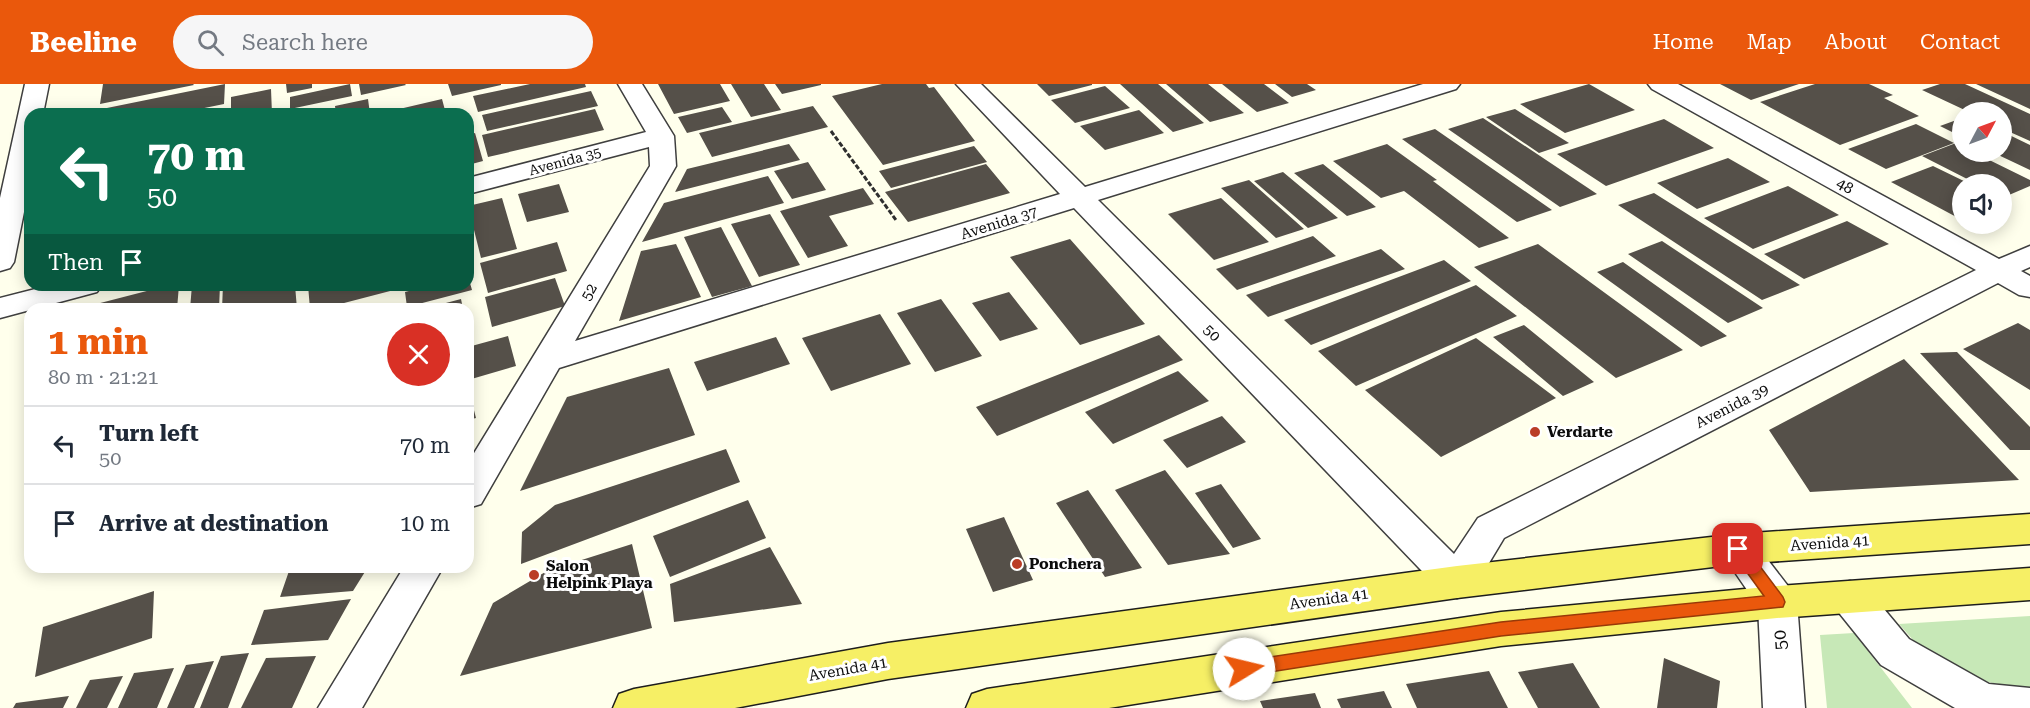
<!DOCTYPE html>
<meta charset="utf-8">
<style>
:root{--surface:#fff;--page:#f6f6f7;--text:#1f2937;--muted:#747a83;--line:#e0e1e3;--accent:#ea580c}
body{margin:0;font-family:"Roboto Serif",serif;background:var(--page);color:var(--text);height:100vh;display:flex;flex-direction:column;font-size:22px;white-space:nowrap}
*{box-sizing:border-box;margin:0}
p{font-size:20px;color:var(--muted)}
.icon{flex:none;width:33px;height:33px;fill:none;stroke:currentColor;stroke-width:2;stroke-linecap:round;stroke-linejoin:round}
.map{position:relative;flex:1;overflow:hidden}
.sheet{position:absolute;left:24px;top:219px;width:450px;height:270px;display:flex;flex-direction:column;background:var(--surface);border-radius:18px;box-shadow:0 3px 15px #0003}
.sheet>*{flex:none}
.hud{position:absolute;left:24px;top:24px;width:450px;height:183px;border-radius:18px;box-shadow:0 3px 15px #0003;background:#0b6e4f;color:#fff;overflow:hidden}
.needle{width:39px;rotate:49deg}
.controls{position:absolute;left:1952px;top:18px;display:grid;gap:12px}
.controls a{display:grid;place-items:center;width:60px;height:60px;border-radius:50%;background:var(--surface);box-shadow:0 3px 15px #0003;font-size:30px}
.pin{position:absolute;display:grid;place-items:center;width:51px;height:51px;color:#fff;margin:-26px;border-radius:12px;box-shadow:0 3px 9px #0006}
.me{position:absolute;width:66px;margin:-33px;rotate:81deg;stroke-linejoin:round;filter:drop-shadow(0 0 4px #0008)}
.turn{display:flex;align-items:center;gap:21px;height:126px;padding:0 24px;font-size:27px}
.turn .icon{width:78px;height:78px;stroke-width:2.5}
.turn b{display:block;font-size:42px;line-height:51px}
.then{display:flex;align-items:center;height:57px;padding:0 24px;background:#0003;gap:12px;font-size:22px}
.round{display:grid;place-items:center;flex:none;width:63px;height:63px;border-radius:32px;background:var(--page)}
.overview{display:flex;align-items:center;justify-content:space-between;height:102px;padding:0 24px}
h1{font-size:36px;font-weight:700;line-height:45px;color:var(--accent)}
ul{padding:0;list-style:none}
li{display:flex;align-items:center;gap:18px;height:78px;padding:0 24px;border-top:2px solid var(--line)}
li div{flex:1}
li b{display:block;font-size:22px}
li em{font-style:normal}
header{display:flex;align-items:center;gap:36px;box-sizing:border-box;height:84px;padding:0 30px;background:var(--accent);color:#fff}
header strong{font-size:28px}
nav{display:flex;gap:33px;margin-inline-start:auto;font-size:21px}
.search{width:420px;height:54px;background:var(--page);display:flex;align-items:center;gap:15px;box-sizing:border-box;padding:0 21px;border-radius:33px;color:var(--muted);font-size:22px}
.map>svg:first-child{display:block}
</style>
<header>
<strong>Beeline</strong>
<div class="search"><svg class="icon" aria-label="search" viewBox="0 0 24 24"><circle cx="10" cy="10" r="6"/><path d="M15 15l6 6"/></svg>Search here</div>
<nav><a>Home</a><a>Map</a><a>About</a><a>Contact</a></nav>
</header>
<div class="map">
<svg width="2030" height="624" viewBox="0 0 2030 624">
<rect width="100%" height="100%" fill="#ffffec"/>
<path fill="#c7e8b7" d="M2030,532V606L1973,595L1914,557L1899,540Z
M1854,549L1912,624H1827L1820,551Z"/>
<path fill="#555049" d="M103,0H193L194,1L100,20Z
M225,0L224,20L175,30H101L102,25Z
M286,0H312V4L287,9Z
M350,0L352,12L290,25V13Z
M359,0H405L406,1L361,11Z
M448,0H501V1L452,12Z
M530,0H585L586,3L478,28L473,12Z
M658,0H720L730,17L674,30Z
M731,0H764L781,26L751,33Z
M775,0H821V1L782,10Z
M882,0H926L929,4L934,3L975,57L883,81L832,12Z
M1037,0H1092V1L1049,12Z
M1120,0H1158L1204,39L1173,48Z
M1166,0H1208L1244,29L1210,38Z
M1222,0H1264L1289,19L1257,28Z
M1275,0H1307L1316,6L1292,13Z
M1589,0L1635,26L1565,49L1520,20Z
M1720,0H1799L1751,16Z
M1815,0H1869L1893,11L1884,14L1919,32L1840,61L1760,18Z
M1940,0H1965L2030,30V57L2001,44V28H1969L1922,6Z
M1976,0H2030V25Z
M1105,2L1130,24L1075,39L1051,16Z
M271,5L272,30H231V13Z
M591,7L598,22L487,47L482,31Z
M368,15L370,30H336L335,22Z
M442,15L446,30H396L395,26Z
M813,22L828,43L712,73L699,49Z
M722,23L732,38L687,49L678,33Z
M595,25L604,46L488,73L482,51Z
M1515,25L1569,59L1539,69L1486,33Z
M1139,26L1164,49L1105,66L1080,42Z
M1483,34L1597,110L1560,123L1448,45Z
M1962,34V53L1940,42Z
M1664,35L1714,64L1606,102L1557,70Z
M1916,40L1954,59L1886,85L1848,65Z
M1435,45L1552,126L1517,138L1402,55Z
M2001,47L2030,61V86L1992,68H2001Z
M475,49L483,77L468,81V51Z
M1956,59L1962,62V68H1973L2030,96V102L2002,114L2001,100H1977L1922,72Z
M789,60L800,76L675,108L687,85Z
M1387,60L1437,96L1433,97L1509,154L1479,164L1404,107L1381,114L1333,77Z
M974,62L987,78L891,104L879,87Z
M1728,74L1770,98L1697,125L1657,99Z
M808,78L826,106L792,115L774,87Z
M986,80L1010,109L908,138L885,108Z
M1323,80L1376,123L1347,132L1294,89Z
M1933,82L1970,100H1962V136L1891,98Z
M1283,88L1338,134L1308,144L1254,97Z
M768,92L784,119L642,158L664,119Z
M1249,96L1304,145L1276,154L1221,104Z
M559,100L569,128L527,138L518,110Z
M1788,102L1839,131L1753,165L1704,134Z
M863,104L874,120L829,132L848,162L808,174L780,127Z
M1654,109L1800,201L1762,216L1618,121Z
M502,114L517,165L481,174L468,122Z
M1221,114L1269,158L1214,176L1168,130Z
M770,130L800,181L759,193L731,140Z
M1847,137L1889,160L1804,195L1764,170Z
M721,143L752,202L712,213L684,153Z
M1313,152L1336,172L1237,206L1216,185Z
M1070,155L1145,240L1080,261L1010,173Z
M1662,157L1763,224L1728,239L1628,170Z
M557,158L567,187L488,209L480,179Z
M676,160L701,213L619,237L641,167Z
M1538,160L1683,266L1616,294L1474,183Z
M1381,165L1405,185L1268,233L1246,211Z
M1444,176L1471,197L1311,261L1284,236Z
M1623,178L1727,252L1701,263L1597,188Z
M468,192L472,206L407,223L405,208L432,201H468Z
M555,194L565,222L492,243L485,213Z
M170,201H179L177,225H77Z
M192,201H220L219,225H190Z
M223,201H295L297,225H222Z
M308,201H400V202L394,204V206L321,225H310Z
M1476,201L1517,232L1356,302L1318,267Z
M1009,208L1038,245L1000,257L972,219Z
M461,215L463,225H427V224Z
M941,215L982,272L935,288L897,229Z
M880,230L911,280L831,307L802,254Z
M2018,239L2030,246V306L1963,265Z
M1524,241L1594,298L1563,312L1493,253Z
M1159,251L1183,276L997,352L976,323Z
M508,252L516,282L468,296V263Z
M776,253L790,280L707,307L694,278Z
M1476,254L1556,314L1441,373L1365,306Z
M1957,268L2030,343V366H2010L1920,269Z
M1904,275L2019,396L1810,408L1769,346Z
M669,284L695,351L520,407L567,313Z
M1178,287L1209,317L1113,360L1085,328Z
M468,303L476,334L468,336Z
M1222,332L1246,358L1187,384L1163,356Z
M726,365L740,398L521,480L522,448L555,421Z
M1165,386L1230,470L1168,481L1115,406Z
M1221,400L1261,455L1233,464L1195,409Z
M1088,406L1142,484L1105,493L1056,419Z
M748,416L766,454L670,493L653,452Z
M1004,433L1033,496L993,508L966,445Z
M632,460L652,544L460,592L493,519L547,487Z
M770,463L802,520L674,538L670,500Z
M325,483H368L353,507L280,513L289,487Z
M154,507L152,554L35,593L43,543Z
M351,515L328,556L251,561L264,526Z
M249,569L228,624H200L221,572Z
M316,572L292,624H241L266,574Z
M1664,574L1720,597L1717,624H1657Z
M214,577L194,624H167L186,581Z
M1573,579L1600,624H1538L1518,588Z
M174,584L157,624H118L134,589Z
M1489,587L1508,624H1417L1406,600Z
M123,592L107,624H76L90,596Z
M1384,607L1392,624H1341L1337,615Z
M1315,609L1321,624H1263L1260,617Z
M69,612L63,624H13L16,619Z"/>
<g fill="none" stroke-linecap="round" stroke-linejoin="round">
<defs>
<path id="minor" d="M25,0H49L43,30H30V98L14,178L10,184L0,187V114Z
M618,0H642L674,52L676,82L575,257L1060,110L956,0H981L1085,103L1423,0H1460L1456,5L1098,116L1454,470L1478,434L1976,186L1652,5L1648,0H1678L1999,175L2030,162V183L2021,187L2030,192V213L2019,211L1998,199L1504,454L1471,509L1457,514L1443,509L1074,124L559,284L481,420L468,424V379L650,82L649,63L468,110V94L646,48Z
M51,201H102L97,208L0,234V214Z
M1738,450L1751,454L1791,506L1797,518L1805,624H1763L1758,522L1719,465L1725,454Z
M404,483H443L362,624H318Z
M1850,497L1864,501L1909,555L1989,600L2030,604V624H1955L1881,581L1836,525L1830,513L1836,501Z"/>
<path id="major" d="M2030,430V460L1738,480L1457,514L888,595L735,624H613L619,610L634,605L888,559L1457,482L1738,450Z
M2030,484V516L1777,534L1501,562L1109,624H966L972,610L987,605L1501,528L1777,502Z"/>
</defs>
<use href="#minor" stroke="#3f3f3f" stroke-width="3"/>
<use href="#major" stroke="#1d1d1d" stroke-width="3"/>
<path stroke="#2e2e2e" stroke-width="3" stroke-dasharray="5 2" stroke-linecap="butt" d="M831,47L896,136"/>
<use href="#minor" fill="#fff" fill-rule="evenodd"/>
<use href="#major" fill="#f6ef65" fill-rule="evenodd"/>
</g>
<path fill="#ea580c" stroke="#983908" stroke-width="1.5" d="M1738,459L1744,461L1783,513L1785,518L1783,523L1501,552L1244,592L1238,590L1235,585L1238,579L1244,577L1501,538L1764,512L1730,465L1733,461Z"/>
<g fill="#ba3d27" stroke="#fff" stroke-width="2">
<circle cx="1535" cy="348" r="6"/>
<circle cx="1017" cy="480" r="6"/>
<circle cx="534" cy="491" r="6"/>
</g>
<g text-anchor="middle" stroke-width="6" stroke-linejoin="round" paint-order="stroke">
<g font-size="14" fill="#0c0c0c" stroke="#fff">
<text transform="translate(565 77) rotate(-15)" y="5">Avenida 35</text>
</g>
<g font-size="15" fill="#0c0c0c" stroke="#fff">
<text transform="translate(1845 102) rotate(29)" y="5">48</text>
<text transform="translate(999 139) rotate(-17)" y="5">Avenida 37</text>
<text transform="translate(589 208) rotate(-60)" y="5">52</text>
<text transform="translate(1212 249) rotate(45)" y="5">50</text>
<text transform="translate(1732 322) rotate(-27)" y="5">Avenida 39</text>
<text transform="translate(1830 459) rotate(-4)" y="5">Avenida 41</text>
<text transform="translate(1329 515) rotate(-8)" y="5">Avenida 41</text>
<text transform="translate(848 585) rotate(-10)" y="5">Avenida 41</text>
</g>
<g font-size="15" font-weight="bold" fill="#0c0c0c" stroke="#fff" text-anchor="start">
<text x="1547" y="353">Verdarte</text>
<text x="1029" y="485">Ponchera</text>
<text x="546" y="487">Salon<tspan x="546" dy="17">Helpink Playa</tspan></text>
</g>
<g font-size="18" fill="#0c0c0c" stroke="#fff">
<text transform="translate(1780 556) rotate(-94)" y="6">50</text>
</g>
</g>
</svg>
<div class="controls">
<a><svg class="needle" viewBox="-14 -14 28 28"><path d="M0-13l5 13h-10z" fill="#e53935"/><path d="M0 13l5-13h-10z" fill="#747a83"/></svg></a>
<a><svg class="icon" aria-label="sound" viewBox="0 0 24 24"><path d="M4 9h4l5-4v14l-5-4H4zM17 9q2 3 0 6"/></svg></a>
</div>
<div class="pin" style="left:1738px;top:465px;background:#d93025"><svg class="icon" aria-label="arrive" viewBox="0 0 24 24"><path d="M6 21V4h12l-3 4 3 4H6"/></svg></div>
<svg class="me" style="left:1244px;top:585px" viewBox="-20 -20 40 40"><circle r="19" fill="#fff"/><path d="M0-13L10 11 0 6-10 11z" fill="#ea580c"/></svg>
<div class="hud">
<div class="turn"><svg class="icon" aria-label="left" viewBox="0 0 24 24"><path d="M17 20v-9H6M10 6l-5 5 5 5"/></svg><div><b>70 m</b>50</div></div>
<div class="then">Then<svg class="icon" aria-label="arrive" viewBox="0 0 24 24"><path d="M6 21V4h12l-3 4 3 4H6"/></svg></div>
</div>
<section class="sheet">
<div class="overview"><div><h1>1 min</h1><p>80 m · 21:21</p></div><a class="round" style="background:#d93025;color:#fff"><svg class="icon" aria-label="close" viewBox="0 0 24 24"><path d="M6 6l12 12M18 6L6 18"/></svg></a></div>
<ul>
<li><svg class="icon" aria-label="left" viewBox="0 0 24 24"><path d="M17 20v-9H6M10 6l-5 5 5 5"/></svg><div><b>Turn left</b><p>50</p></div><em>70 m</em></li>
<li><svg class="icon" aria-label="arrive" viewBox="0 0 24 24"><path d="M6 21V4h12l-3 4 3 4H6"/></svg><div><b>Arrive at destination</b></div><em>10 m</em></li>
</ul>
</section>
</div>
